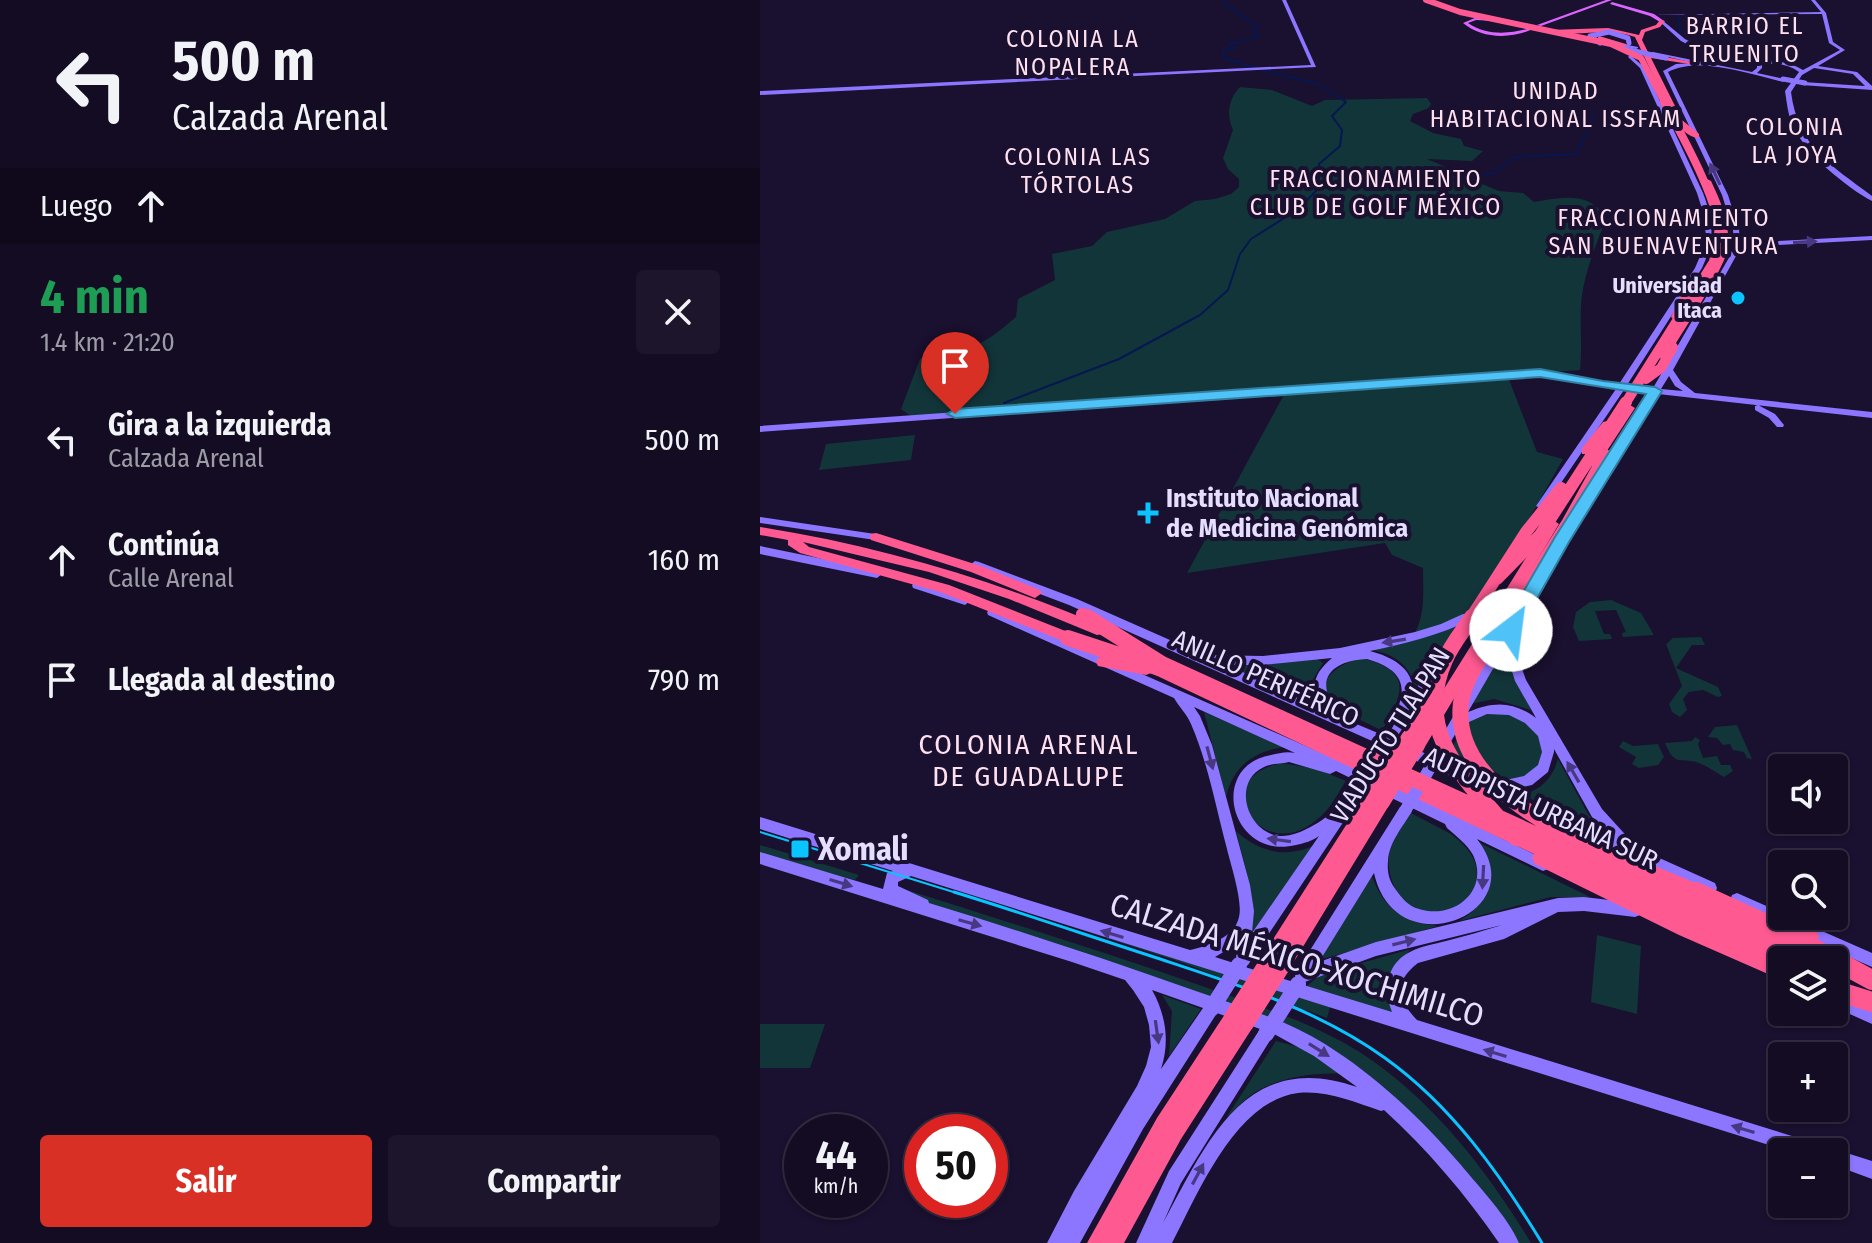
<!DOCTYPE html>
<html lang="es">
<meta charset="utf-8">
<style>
:root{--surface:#140c23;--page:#1d152b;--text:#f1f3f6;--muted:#9d9ba6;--line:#332c41;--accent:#d93025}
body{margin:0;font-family:"Fira Sans Condensed",sans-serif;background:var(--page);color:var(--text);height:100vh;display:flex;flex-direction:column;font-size:30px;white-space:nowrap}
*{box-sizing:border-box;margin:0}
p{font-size:26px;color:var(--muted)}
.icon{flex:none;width:44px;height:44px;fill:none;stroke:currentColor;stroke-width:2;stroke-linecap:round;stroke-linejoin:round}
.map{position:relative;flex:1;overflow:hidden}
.details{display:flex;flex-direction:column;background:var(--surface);width:760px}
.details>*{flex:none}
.guide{background:#140c23;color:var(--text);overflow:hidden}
.controls{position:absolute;left:1008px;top:754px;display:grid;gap:16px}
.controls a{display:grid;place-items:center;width:80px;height:80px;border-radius:8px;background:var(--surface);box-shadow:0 2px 6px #0004,0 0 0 2px var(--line);font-size:40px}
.speed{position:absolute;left:24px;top:1114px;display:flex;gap:16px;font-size:40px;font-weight:700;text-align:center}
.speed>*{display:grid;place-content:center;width:104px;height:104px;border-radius:50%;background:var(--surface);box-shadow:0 2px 6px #0004,0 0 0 2px var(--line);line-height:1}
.speed small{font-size:20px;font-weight:400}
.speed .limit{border:12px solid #d22;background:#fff;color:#111}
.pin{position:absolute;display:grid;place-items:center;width:68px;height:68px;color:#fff;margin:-82px -34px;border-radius:50% 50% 50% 0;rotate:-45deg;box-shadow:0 0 8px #0007}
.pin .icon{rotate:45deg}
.me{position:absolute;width:88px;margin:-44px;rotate:30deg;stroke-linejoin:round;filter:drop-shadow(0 0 6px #0008)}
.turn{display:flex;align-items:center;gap:28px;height:168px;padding:0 40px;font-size:36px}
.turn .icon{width:104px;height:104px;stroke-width:2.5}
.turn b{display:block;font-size:56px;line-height:68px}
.then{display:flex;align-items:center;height:76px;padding:0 40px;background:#0003;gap:16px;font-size:30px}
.round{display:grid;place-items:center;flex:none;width:84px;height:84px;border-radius:8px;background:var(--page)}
.head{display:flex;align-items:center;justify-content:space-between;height:136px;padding:0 40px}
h1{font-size:48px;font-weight:700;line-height:60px;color:#1e9e55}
.primary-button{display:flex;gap:16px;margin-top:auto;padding:16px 40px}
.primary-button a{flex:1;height:92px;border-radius:8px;background:var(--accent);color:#fff;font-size:32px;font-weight:700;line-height:92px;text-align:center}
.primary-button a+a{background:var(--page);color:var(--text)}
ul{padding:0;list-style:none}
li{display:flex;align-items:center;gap:24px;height:120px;padding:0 40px}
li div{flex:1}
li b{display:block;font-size:30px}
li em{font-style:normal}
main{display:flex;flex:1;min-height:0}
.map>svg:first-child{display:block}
</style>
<main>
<section class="details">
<div class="guide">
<div class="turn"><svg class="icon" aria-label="left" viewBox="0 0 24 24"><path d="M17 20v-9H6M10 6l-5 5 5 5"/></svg><div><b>500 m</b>Calzada Arenal</div></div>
<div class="then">Luego<svg class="icon" aria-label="ahead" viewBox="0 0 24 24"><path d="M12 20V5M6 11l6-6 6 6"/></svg></div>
</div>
<div class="head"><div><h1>4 min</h1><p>1.4 km · 21:20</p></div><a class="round"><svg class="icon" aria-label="close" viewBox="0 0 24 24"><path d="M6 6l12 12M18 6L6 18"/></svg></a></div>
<ul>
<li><svg class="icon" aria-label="left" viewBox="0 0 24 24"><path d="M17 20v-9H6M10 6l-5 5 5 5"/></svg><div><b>Gira a la izquierda</b><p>Calzada Arenal</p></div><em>500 m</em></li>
<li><svg class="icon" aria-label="ahead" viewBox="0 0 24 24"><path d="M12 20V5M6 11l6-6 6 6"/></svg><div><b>Continúa</b><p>Calle Arenal</p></div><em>160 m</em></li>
<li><svg class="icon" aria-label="arrive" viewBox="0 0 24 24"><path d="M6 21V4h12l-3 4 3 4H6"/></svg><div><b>Llegada al destino</b></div><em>790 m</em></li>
</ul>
<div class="primary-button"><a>Salir</a><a>Compartir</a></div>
</section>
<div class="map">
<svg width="1112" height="1243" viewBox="0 0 1112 1243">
<rect width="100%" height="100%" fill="#1a102f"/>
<path fill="#12353a" d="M480,87L512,90L552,106L565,100L667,98L671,104L669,108L653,114L650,121L673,133L701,139L704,146L723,151L712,161L667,159L686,167L680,172L708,178L739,191L763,193L774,202C803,197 830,191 847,219C838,237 827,268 823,289C818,315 823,344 820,370L151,416L141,409L160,359C179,351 192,354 209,348C227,342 242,329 256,317L258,299L295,280L292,254L332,246L347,232L405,219L435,201L455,199L471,194L479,187V179L468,169L463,158L473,130C465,113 470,97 480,87Z
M748,377L777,452L803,459L759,537L707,616L652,638C666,617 663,592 663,568L632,555L625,543L427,573L526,391Z
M155,435L151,460L59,470L66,444Z
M851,600L881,613L894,635L863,637L862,633L866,632L856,610L835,611L844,634H850L852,639L819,641L813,627L816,612L830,602Z
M697,624L656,693C652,665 634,653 607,649Z
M941,637L945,645H932L916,668L958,687L962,696L958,697L943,690L929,692L923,699L927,710L920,717L912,712L909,704L922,686L906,644L913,638Z
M745,644L747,658L771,710L734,699L706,705Z
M555,658L563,663L552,681L553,701L459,663L503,665Z
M602,658C654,672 643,693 622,731C608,723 589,716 577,705C549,681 580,663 602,658Z
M444,712L526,747C495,750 473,766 466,797Z
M730,712C737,712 748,712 755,715C792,729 793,776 749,781C728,783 703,767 684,760L709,720Z
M977,725L992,759L987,758L984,752L973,750L970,744L963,745L957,738L948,737L955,727Z
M935,737L940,740L938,744L943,758L957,756L961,765H970L973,771L964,777C957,773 949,767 941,764C922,755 916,770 905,743L932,741Z
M863,741L873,746L898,744L904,757L898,765L879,768L872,764L876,757L859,747Z
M798,759L828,814L842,831L762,795C782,789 792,779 798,759Z
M522,763L557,769L586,781C578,793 571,808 560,817C502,871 444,777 522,763Z
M651,813C663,820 677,826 689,833C769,887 655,953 632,881C628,869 627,856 632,845C636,834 645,823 651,813Z
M476,831C499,852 526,859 555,845L491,938C497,901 485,866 476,831Z
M720,843L830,897H791L699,921C730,904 737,873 720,843Z
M0,845L99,875L95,880L0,854Z
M612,876C623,908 644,923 678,926L559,960Z
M131,885C235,918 339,950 442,986C501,1007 562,1025 613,1061C679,1108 730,1175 771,1243H754L729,1208L562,1048L168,909Z
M248,906L571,1004L567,1018L423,963Z
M837,935L881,946L877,1014L831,1002Z
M651,949L636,966L640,1018L544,988L562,974Z
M402,995L441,1009L409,1056L412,1011Z
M0,1024H65L50,1068H0Z
M516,1041L560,1053L597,1075C564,1071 529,1074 499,1090C487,1096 476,1109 466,1118Z"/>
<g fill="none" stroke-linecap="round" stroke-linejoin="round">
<path stroke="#061751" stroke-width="2" d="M464,0L465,4L498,27L493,31L499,36L469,44L474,48L463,52L464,58L496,68
M919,16L920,33
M561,187L592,179L703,180L736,172L755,157L816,154L834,115
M244,403L359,359L440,315L468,290L480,254L491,239L537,210L559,188V164L580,146L582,130L572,116L586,102L558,84L502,70"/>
<path fill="#8c75ff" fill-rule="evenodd" d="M522,0H526L556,67L0,95V91L551,65Z
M1051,0H1055L1066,13L1073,42L1085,50L1058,66L1097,72L1112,86V90L1041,85L1043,82L1105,86L1093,74L1054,68L1042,75L1031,92C1038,147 1071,165 1112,196V201C1086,187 1047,155 1034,128C1028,116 1027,104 1025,91L1039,72C1028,64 1016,63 1002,64V68L997,73L1025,79L1023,82C989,74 940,56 908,72L968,195L979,230L980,243L1112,236V240L980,247L976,256L913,370L921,382L935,393L1112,412V418L898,394L833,496H827L825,494L890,393L864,390L784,508L781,509L776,506L856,389L780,375L0,432V426L780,371L859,384L935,268L944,247L946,235L942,209L937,193L880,68L868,57L870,55L884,67L943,193C954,222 955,240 942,268L867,385L893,388L970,256L974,245L973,230L962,195L903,71L916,64L934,63L891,53L893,52L992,72L997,68V62C1014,60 1029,61 1043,70L1080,50L1069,43L1062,14L890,15L1061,12ZM909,376L915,386L923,391L901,389Z
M902,20L925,39L970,63L966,64L921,41L900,22Z
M853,42L878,47V48L876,49L851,44Z
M998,405L1015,414L1024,425L1023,427H1017L1009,418L995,410V406Z
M0,517L122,535L127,538L122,541L0,523Z
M0,546L117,570L122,574L117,578L0,554Z
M790,556L795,560L756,629V652L766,680L842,809L873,843L875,847L955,883L957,888L955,893L950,895L945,893L775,815L773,811L775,807L780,805L849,836L832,817L794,749V752L788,772L772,785L745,791L744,796L739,798L309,605L211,568L210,565L215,561L219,562L317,599L444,655L503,656L580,648L655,632L681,624L703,614H711L712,617L711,620C679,635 645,644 610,651C632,657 652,667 654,692L676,658H684L686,661L684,664L635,740L732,783L764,776L778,765L782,752L778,736L765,723L749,715L727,714L700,726L686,750L682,751L678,750L676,746L786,557ZM745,648L755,681L776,718C753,701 734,701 708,712ZM572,658C554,673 549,687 562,708L467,665H503ZM607,659C635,667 650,681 637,710L640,714L627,737C617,732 587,721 580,716C577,713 576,709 574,706C553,675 578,660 607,659Z
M157,581L209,598L210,601L205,605L153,588L152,585Z
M232,608L607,773L788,861L790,865L788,869L783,871L717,839C776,914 635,969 614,873L559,962L616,942L798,898L824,897L875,903L880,905L882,910L880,915L875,917L824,911L798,912L744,939L658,963C634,981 637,1000 657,1020L1058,1144L1064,1146L1066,1152H1031L151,876L138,882V886L168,900L169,903C257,930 343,958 430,989C475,1005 523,1018 565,1044C616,1076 662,1119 701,1165C719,1187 748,1217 759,1243H739C706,1195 667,1149 624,1110L621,1111C594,1102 567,1090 538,1093C475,1101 438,1194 412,1243H376L409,1171L500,1029L457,1013L383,1129L320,1243H287L314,1191L377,1086L386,1066L391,1047L389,1025L384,1007L373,990L365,980L312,962L0,864V852L123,889L127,873L133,871L0,829V817L430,950C448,946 475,937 479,917C483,901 471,866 467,849C456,808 448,763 431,724C427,714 419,707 414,698L228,615L227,612ZM434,707L535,753C527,751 519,753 511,755C447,766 471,861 536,845C545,843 552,841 559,836L492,933L494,911L490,885L452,745L440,716ZM529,762L570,774L576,771L685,824L687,828C696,836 707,844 713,855C730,891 693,920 659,909C648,906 642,898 636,890C629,881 627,872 628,861C629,842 643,827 652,811L650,807L645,805L640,807L537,971L535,976L537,981L542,983L616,956L742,925C723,931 705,936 686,941C675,944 660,946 650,952C626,964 623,990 632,1012L485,967L488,965L604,791L603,787C601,787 599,785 597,786C590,787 585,800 581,805C567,818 540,837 520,836C487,833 471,782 504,767C511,763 522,764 529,762ZM477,944L476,960L477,964L455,957ZM392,990L443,1008L401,1069C410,1042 406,1015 392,990ZM514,1034L554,1056L597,1087C486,1048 447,1142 403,1223L421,1183Z
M977,893L1022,913V916H1028L1035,919L1037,924L1035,929L1030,931L972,905L970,900L972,895Z
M1046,924L1112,953V967L1041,936L1039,931L1041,926Z
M1074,991L1112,1008V1024L1074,1007Z
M1074,1149L1112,1161V1179L1074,1165V1152H1068Z"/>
<path fill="#db65ff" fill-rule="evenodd" d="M846,0H852L781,26L777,25Z
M852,2L894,14L904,21L900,22L890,16L850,4Z
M715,18L737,19L735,21L716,20L708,23C727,36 750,34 771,28L773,29C751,39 722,39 703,23Z"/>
<path fill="#ff5991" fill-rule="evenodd" d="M900,20L905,21L900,27L885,32L882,40L889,54L932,62L929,64L891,58L922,120L939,134V138C929,138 919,127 914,120L875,37C847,26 816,39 789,30L848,28L879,35L881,30L896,25Z
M839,36L866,44L867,45L864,47L837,39Z
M947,179L951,181C961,202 970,223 968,247C966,267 921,334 908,356L903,359L899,358L898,356C911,334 957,268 959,247C962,224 953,202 943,181Z
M932,278L937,281L921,317L913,319L911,317L927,281Z
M870,405L875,408L837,466H829V460L866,406Z
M847,421L851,422V426L830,454H822V448L843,422Z
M793,520L799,524L663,750L657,752L651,750L649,744L643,743L641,738L643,733L671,691L676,689L682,692L789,521Z
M0,527C119,546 231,579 342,626L344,630L342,634L337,635L249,599L169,572L43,542L49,547L189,585L313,634L315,638L313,642L308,643L180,592L40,553L28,545V540L0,535Z
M116,533L221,566L280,590L282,593L275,598L270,596L211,572L111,540L110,537L111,534Z
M343,656L383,663L389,660L394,662L1029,954L1031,960H1022V980L919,935L775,864L772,858L774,854L391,673L386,675L338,666L336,662L338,658Z
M612,792L619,796L628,797L630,802L628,807L527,973L520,975L512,970L503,969L501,962L503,955L606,794Z
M1022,915C1034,917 1053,922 1059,936L1057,942L1050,945L1020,928L1017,922Z
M474,1008L482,1014L491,1016L494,1023L491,1030L421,1139L364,1243H327L397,1118L467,1011Z"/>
<path stroke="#0ac4ff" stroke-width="2" d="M0,832L200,894"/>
<path stroke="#0ac4ff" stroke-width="3" d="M194,892C262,913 329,936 397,958C476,984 557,1009 625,1058C692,1106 740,1174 782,1243"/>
<path stroke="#8c75ff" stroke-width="5" d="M840,43L830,36L849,32L868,38L869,43
M861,48L906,58
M1023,79L1045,83"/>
<path stroke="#8c75ff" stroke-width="12" d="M598,791L633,736
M645,811L678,754"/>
<path stroke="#8c75ff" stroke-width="16" d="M452,1008L479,965
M506,1034L538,984"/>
<path stroke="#ff5991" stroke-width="6" d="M666,0L700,12L851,44L881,58L905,104"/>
<path stroke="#ff5991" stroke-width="8" d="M904,102C919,130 963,207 958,236"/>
<path stroke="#ff5991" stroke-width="10" d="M886,379L901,368L913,347
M865,404L954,262L959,234"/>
<path stroke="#ff5991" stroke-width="12" d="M737,579L780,535L866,402
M322,614L330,619
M710,619L766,532L801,488
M747,619L808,522L845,455"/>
<path stroke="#ff5991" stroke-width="16" d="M327,617L402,664L906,894
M712,617C703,631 691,645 685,660C651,736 711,784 756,838
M748,617C732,642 705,673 701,703C688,805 868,861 941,894
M308,638L399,668
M612,799L649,738
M622,802L657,745"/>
<path stroke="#ff5991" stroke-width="20" d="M901,892L1051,960
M936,892L1023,932L1112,980
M1074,990L1112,1002
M474,1018L510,962
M484,1023L520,966"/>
</g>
<defs><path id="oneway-solid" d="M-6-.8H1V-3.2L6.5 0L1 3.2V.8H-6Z" transform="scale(2)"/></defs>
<g fill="#483882">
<use href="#oneway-solid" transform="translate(955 174) rotate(-115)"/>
<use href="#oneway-solid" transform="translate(1045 242) rotate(-3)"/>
<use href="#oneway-solid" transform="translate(634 641) rotate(171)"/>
<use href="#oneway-solid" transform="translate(450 758) rotate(75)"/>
<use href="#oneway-solid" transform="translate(813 772) rotate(-120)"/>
<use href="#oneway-solid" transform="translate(519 840) rotate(-172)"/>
<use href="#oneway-solid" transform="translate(723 877) rotate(93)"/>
<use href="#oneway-solid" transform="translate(81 883) rotate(17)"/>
<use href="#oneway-solid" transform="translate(210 923) rotate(16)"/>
<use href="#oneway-solid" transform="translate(352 934) rotate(-163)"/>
<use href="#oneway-solid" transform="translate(644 942) rotate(-14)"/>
<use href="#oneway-solid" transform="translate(397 1032) rotate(82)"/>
<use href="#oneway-solid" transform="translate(559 1050) rotate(32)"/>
<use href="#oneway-solid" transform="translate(735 1053) rotate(-163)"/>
<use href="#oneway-solid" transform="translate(983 1129) rotate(-163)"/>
<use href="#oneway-solid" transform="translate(438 1174) rotate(-62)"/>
</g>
<path fill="#4fc3f7" stroke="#337fa1" stroke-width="2" d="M780,369L843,381L895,387L902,391L809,542L757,634L751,636L741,630L744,625L795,537L886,394L780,377L195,418L187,414L195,409Z"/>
<g fill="#0ac4ff" stroke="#1a102f" stroke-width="3">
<circle cx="978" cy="298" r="8"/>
<path d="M384 501h8v8h8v8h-8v8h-8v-8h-8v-8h8z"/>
<rect x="30" y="839" width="20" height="20" rx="4"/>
</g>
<g text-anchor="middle" stroke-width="8" stroke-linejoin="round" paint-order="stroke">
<g font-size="22" font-weight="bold" fill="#e6deff" stroke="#1a102f" text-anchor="end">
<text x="962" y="293">Universidad<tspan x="962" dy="25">Itaca</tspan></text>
</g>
<g font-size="24" letter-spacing="2" fill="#ffe0ef" stroke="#1a102f">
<text x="985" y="34">BARRIO EL<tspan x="985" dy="28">TRUENITO</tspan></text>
<text x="313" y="47">COLONIA LA<tspan x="313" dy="28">NOPALERA</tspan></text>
<text x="796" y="99">UNIDAD<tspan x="796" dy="28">HABITACIONAL ISSFAM</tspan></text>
<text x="1035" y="135">COLONIA<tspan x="1035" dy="28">LA JOYA</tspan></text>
<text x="318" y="165">COLONIA LAS<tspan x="318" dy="28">TÓRTOLAS</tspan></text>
<text x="616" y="187">FRACCIONAMIENTO<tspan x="616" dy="28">CLUB DE GOLF MÉXICO</tspan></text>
<text x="904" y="226">FRACCIONAMIENTO<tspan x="904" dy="28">SAN BUENAVENTURA</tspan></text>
</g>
<g font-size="26" font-weight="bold" fill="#e6deff" stroke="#1a102f" text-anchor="start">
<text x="406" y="507">Instituto Nacional<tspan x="406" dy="30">de Medicina Genómica</tspan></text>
</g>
<g font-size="26" fill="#e6deff" stroke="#1a102f">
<text transform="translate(506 678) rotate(24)" y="9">ANILLO PERIFÉRICO</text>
<text transform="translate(630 735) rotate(-58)" y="9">VIADUCTO TLALPAN</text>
<text transform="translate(781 808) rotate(25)" y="9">AUTOPISTA URBANA SUR</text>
</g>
<g font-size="28" letter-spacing="2" fill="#ffe0ef" stroke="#1a102f">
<text x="269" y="754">COLONIA ARENAL<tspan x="269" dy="32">DE GUADALUPE</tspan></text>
</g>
<g font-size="32" font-weight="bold" fill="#e6deff" stroke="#1a102f" text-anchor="start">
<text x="58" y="860">Xomali</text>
</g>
<g font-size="32" fill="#e6deff" stroke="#1a102f">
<text transform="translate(537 960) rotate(17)" y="11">CALZADA MÉXICO-XOCHIMILCO</text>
</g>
</g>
</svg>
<div class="controls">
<a><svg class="icon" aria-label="sound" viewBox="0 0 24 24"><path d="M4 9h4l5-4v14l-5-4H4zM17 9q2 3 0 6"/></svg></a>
<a><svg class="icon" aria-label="search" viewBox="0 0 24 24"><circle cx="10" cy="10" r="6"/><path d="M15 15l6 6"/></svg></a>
<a><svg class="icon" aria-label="layers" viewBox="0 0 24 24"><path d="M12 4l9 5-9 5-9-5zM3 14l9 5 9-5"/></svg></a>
<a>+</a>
<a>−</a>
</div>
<div class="speed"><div>44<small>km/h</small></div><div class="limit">50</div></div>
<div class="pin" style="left:195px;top:414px;background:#d93025"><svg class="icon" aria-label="arrive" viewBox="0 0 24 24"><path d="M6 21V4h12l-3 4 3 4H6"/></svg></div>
<svg class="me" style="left:751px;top:630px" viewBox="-20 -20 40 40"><circle r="19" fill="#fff"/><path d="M0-13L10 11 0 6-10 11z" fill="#4fc3f7"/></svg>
</div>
</main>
